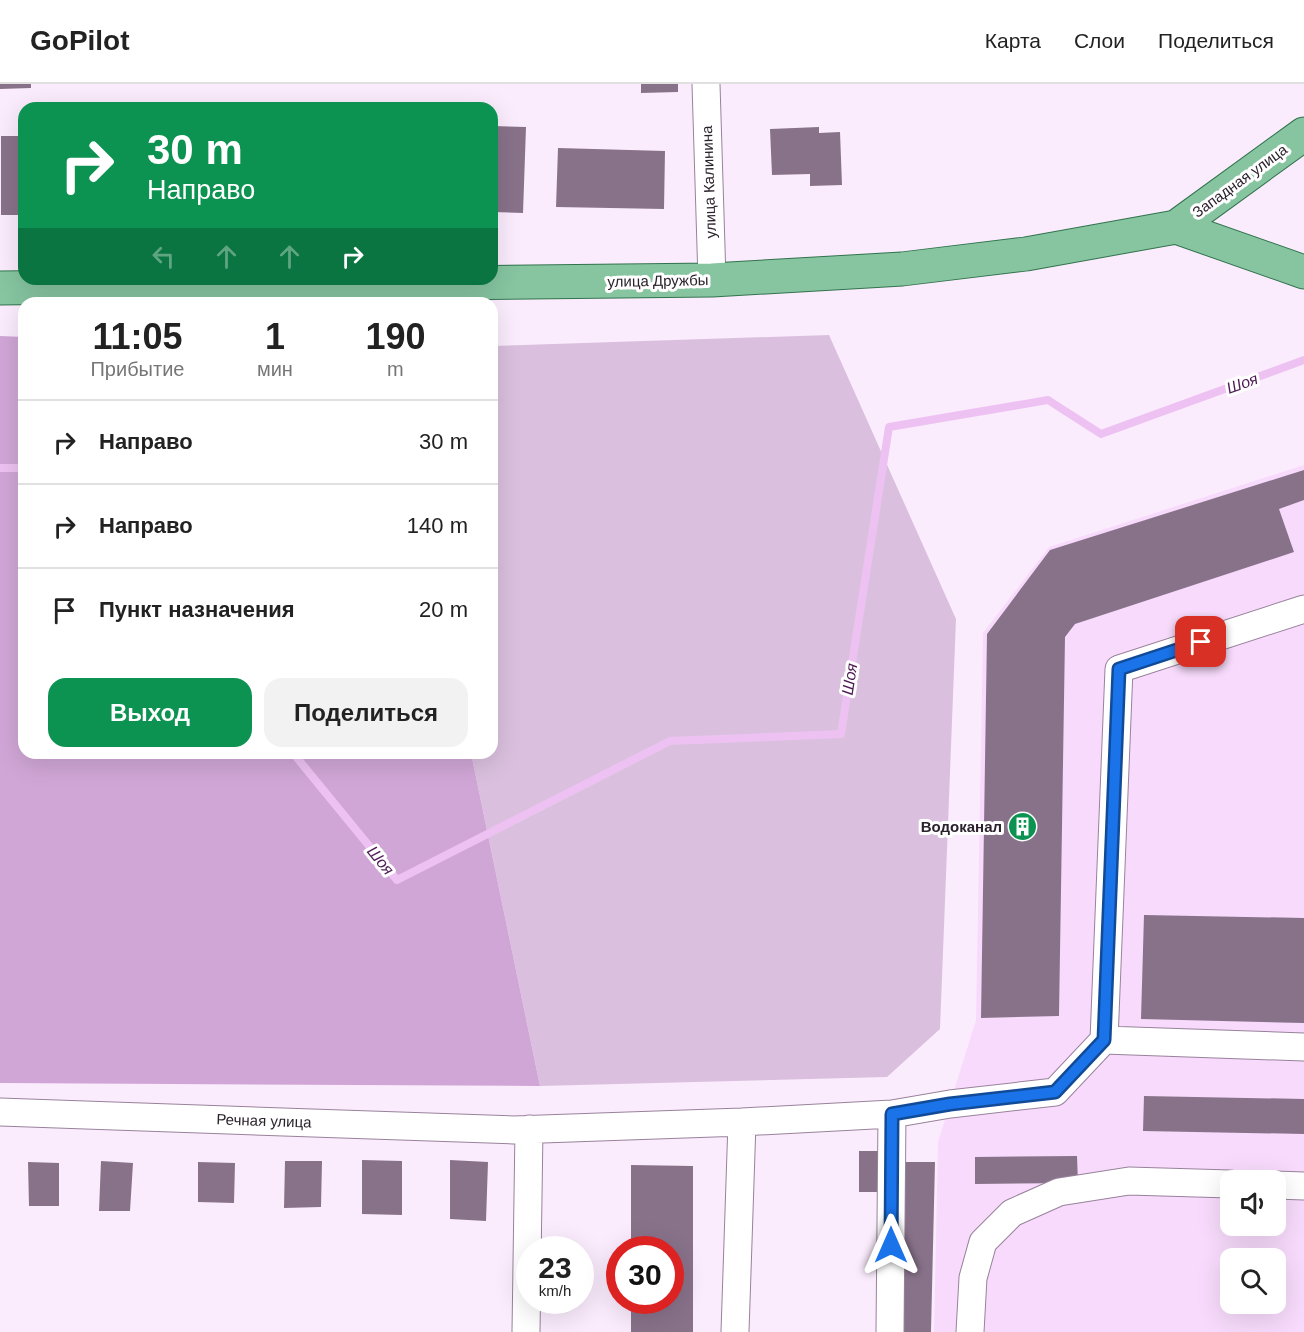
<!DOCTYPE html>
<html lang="ru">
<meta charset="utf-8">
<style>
:root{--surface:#fff;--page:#f2f2f2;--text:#222;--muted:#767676;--line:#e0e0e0;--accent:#0d9351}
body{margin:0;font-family:Arial,sans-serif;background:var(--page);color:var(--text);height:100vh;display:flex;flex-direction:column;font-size:22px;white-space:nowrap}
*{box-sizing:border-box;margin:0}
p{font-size:20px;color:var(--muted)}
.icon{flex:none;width:33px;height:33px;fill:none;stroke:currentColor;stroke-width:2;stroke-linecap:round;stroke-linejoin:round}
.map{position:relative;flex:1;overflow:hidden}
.details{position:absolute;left:18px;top:213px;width:480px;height:462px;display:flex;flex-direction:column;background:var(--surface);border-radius:18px;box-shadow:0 6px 24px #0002}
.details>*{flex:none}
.hud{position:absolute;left:18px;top:18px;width:480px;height:183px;border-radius:18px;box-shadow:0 6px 24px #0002;background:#0d9351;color:#fff;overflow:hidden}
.fabs{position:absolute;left:1220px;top:1086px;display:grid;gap:12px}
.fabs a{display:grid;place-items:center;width:66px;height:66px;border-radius:12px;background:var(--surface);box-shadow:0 6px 24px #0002;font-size:30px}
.speed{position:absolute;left:516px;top:1152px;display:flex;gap:12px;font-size:30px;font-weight:700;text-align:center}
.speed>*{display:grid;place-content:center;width:78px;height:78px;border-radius:50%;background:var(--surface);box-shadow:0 6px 24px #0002;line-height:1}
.speed small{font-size:15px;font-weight:400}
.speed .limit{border:9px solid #d22;background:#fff;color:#111}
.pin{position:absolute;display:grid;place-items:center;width:51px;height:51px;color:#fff;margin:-26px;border-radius:12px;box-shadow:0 3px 9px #0006}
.me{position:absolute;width:66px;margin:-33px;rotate:0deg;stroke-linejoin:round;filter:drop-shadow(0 0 4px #0008)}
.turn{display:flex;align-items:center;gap:21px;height:126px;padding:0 30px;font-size:27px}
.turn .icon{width:78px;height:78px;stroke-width:2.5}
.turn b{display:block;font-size:42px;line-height:51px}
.lanes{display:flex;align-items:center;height:57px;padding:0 30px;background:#0003;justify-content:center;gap:30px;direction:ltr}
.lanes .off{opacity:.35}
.eta{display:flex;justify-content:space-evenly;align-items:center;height:102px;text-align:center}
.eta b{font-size:36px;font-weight:700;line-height:42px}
.button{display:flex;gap:12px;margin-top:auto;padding:12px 30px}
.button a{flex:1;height:69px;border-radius:18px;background:var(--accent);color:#fff;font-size:24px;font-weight:700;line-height:69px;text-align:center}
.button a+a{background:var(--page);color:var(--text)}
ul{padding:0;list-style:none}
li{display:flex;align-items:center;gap:18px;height:84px;padding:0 30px;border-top:2px solid var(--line)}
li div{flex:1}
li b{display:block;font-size:22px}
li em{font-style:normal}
header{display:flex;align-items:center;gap:36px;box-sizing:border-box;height:84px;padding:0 30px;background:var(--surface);border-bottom:2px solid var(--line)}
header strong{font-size:28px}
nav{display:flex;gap:33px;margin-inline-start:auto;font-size:21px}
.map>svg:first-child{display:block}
</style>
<header>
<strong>GoPilot</strong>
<nav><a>Карта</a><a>Слои</a><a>Поделиться</a></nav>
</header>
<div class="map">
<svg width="1304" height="1248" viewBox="0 0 1304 1248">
<rect width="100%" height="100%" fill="#fbecfd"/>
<path fill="#f8dbfc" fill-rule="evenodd" d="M1304,381V1248H934L938,1058L976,936L983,549L1049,463ZM1230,1096H1275V1142H1230ZM1230,1174H1275V1220H1230Z"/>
<path fill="#dac0de" d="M829,251L956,535L940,945L887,993L540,1002L471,669H492V262Z"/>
<path fill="#d0a6d6" d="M0,252L24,253V669H471L540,1002L0,999Z"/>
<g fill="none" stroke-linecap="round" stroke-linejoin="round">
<path stroke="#edc2f2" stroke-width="8" d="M0,384H24
M293,669L397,796L670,657L841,650L889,343L1048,316L1101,350L1304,276"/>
</g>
<path fill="#88728a" d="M0,0H31V4L0,5Z
M641,0H678V8L641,9Z
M492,42L526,43L523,129L492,128Z
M819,43V49L840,48L842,101L810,102V90L772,91L770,45Z
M1,52H24V131H1Z
M558,64L665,67L664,125L556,123Z
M1304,386V416L1279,425L1294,468L1075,540L1065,553L1059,932L981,934L987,550L1050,466Z
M1144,831L1304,834V939L1141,935Z
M1144,1012L1304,1015V1050L1143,1047Z
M859,1067H883V1108H859Z
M1077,1072L1078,1099L975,1100V1073Z
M362,1076L402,1077V1131L362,1130Z
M450,1076L488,1078L486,1137L450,1135Z
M101,1077L133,1079L130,1127H99Z
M285,1077H322L321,1123L284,1124Z
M28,1078L59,1079V1122H29Z
M198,1078L235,1079L234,1119L198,1118Z
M899,1078H935L931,1248H894Z
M631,1081L693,1082V1248H631V1216H670V1166H631Z"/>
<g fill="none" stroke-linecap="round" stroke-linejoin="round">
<defs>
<path id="minor" d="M706,0L712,196
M1104,956L1304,963
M0,1028L514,1046L742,1038L735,1248
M742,1038L892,1030L950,1020L1055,1008L1104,956L1119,585L1304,525
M1275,1101L1304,1102
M526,1248L529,1045
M890,1248L892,1030
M970,1248L973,1194L983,1158L1012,1129L1059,1108L1129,1097L1230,1100"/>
<path id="major" d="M1176,143L1304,50
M0,204L712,196L902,185L1026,170L1176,143L1304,188"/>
</defs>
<use href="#minor" stroke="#98829b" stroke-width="29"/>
<use href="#major" stroke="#32734e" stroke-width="35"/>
<use href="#minor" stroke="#fff" stroke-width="27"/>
<use href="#major" stroke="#86c5a0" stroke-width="33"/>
</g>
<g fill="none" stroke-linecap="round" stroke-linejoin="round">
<defs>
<path id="route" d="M891,1161L892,1030L950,1020L1055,1008L1104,956L1119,585L1201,558"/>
</defs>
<use href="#route" stroke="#114b97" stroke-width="15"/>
<use href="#route" stroke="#1a73e8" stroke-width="10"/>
</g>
<defs>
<symbol id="building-disc" viewBox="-11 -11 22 22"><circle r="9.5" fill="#0d9351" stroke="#fff"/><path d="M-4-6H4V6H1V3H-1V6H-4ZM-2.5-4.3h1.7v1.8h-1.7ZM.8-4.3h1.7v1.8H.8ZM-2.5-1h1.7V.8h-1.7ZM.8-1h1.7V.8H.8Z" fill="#fff"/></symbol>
</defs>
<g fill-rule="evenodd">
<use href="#building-disc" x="1006" y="726" width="33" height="33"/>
</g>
<g text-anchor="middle" stroke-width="6" stroke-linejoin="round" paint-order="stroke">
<g font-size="15" fill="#2b222c" stroke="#fff">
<text transform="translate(1240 97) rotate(-36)" y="5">Западная улица</text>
<text transform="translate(709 98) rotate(-92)" y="5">улица Калинина</text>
<text transform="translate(658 197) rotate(-1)" y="5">улица Дружбы</text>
<text transform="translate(264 1037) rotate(2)" y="5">Речная улица</text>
</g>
<g font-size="15" font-weight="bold" fill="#2b222c" stroke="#fff" text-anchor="end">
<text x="1002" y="748">Водоканал</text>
</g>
<g font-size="16" font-style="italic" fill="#4e1b55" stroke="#fff">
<text transform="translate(1242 299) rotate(-20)" y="6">Шоя</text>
<text transform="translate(849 595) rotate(-81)" y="6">Шоя</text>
<text transform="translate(381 776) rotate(51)" y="6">Шоя</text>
</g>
</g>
</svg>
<div class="fabs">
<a><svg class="icon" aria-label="sound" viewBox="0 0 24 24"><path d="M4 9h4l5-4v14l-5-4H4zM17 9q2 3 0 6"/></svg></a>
<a><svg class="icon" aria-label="search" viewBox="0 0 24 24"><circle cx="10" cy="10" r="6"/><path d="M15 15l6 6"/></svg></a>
</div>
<div class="speed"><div>23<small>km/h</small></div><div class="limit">30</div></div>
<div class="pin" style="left:1201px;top:558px;background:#d93025"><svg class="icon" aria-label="arrive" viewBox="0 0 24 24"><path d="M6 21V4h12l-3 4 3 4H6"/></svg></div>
<svg class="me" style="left:891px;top:1161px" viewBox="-20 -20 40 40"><path d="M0-17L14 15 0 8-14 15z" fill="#1a73e8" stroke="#fff" stroke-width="4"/></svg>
<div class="hud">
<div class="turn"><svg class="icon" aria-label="right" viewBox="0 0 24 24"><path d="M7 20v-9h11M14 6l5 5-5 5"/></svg><div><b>30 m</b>Направо</div></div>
<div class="lanes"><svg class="icon off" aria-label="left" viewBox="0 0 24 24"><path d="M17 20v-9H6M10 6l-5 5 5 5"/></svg><svg class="icon off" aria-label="ahead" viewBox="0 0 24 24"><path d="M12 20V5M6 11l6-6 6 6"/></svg><svg class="icon off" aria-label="ahead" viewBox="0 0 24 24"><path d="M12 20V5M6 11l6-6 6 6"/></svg><svg class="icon" aria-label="right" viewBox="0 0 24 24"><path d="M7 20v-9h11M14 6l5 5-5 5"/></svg></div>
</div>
<section class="details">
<div class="eta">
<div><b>11:05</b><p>Прибытие</p></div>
<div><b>1</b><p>мин</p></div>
<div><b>190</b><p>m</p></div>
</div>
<ul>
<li><svg class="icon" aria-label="right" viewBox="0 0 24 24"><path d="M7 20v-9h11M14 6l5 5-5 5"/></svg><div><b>Направо</b></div><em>30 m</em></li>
<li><svg class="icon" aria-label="right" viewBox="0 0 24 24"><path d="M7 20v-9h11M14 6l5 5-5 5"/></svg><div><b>Направо</b></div><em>140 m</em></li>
<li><svg class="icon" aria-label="arrive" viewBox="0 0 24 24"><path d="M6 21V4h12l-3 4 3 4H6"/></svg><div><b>Пункт назначения</b></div><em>20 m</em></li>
</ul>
<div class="button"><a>Выход</a><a>Поделиться</a></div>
</section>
</div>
